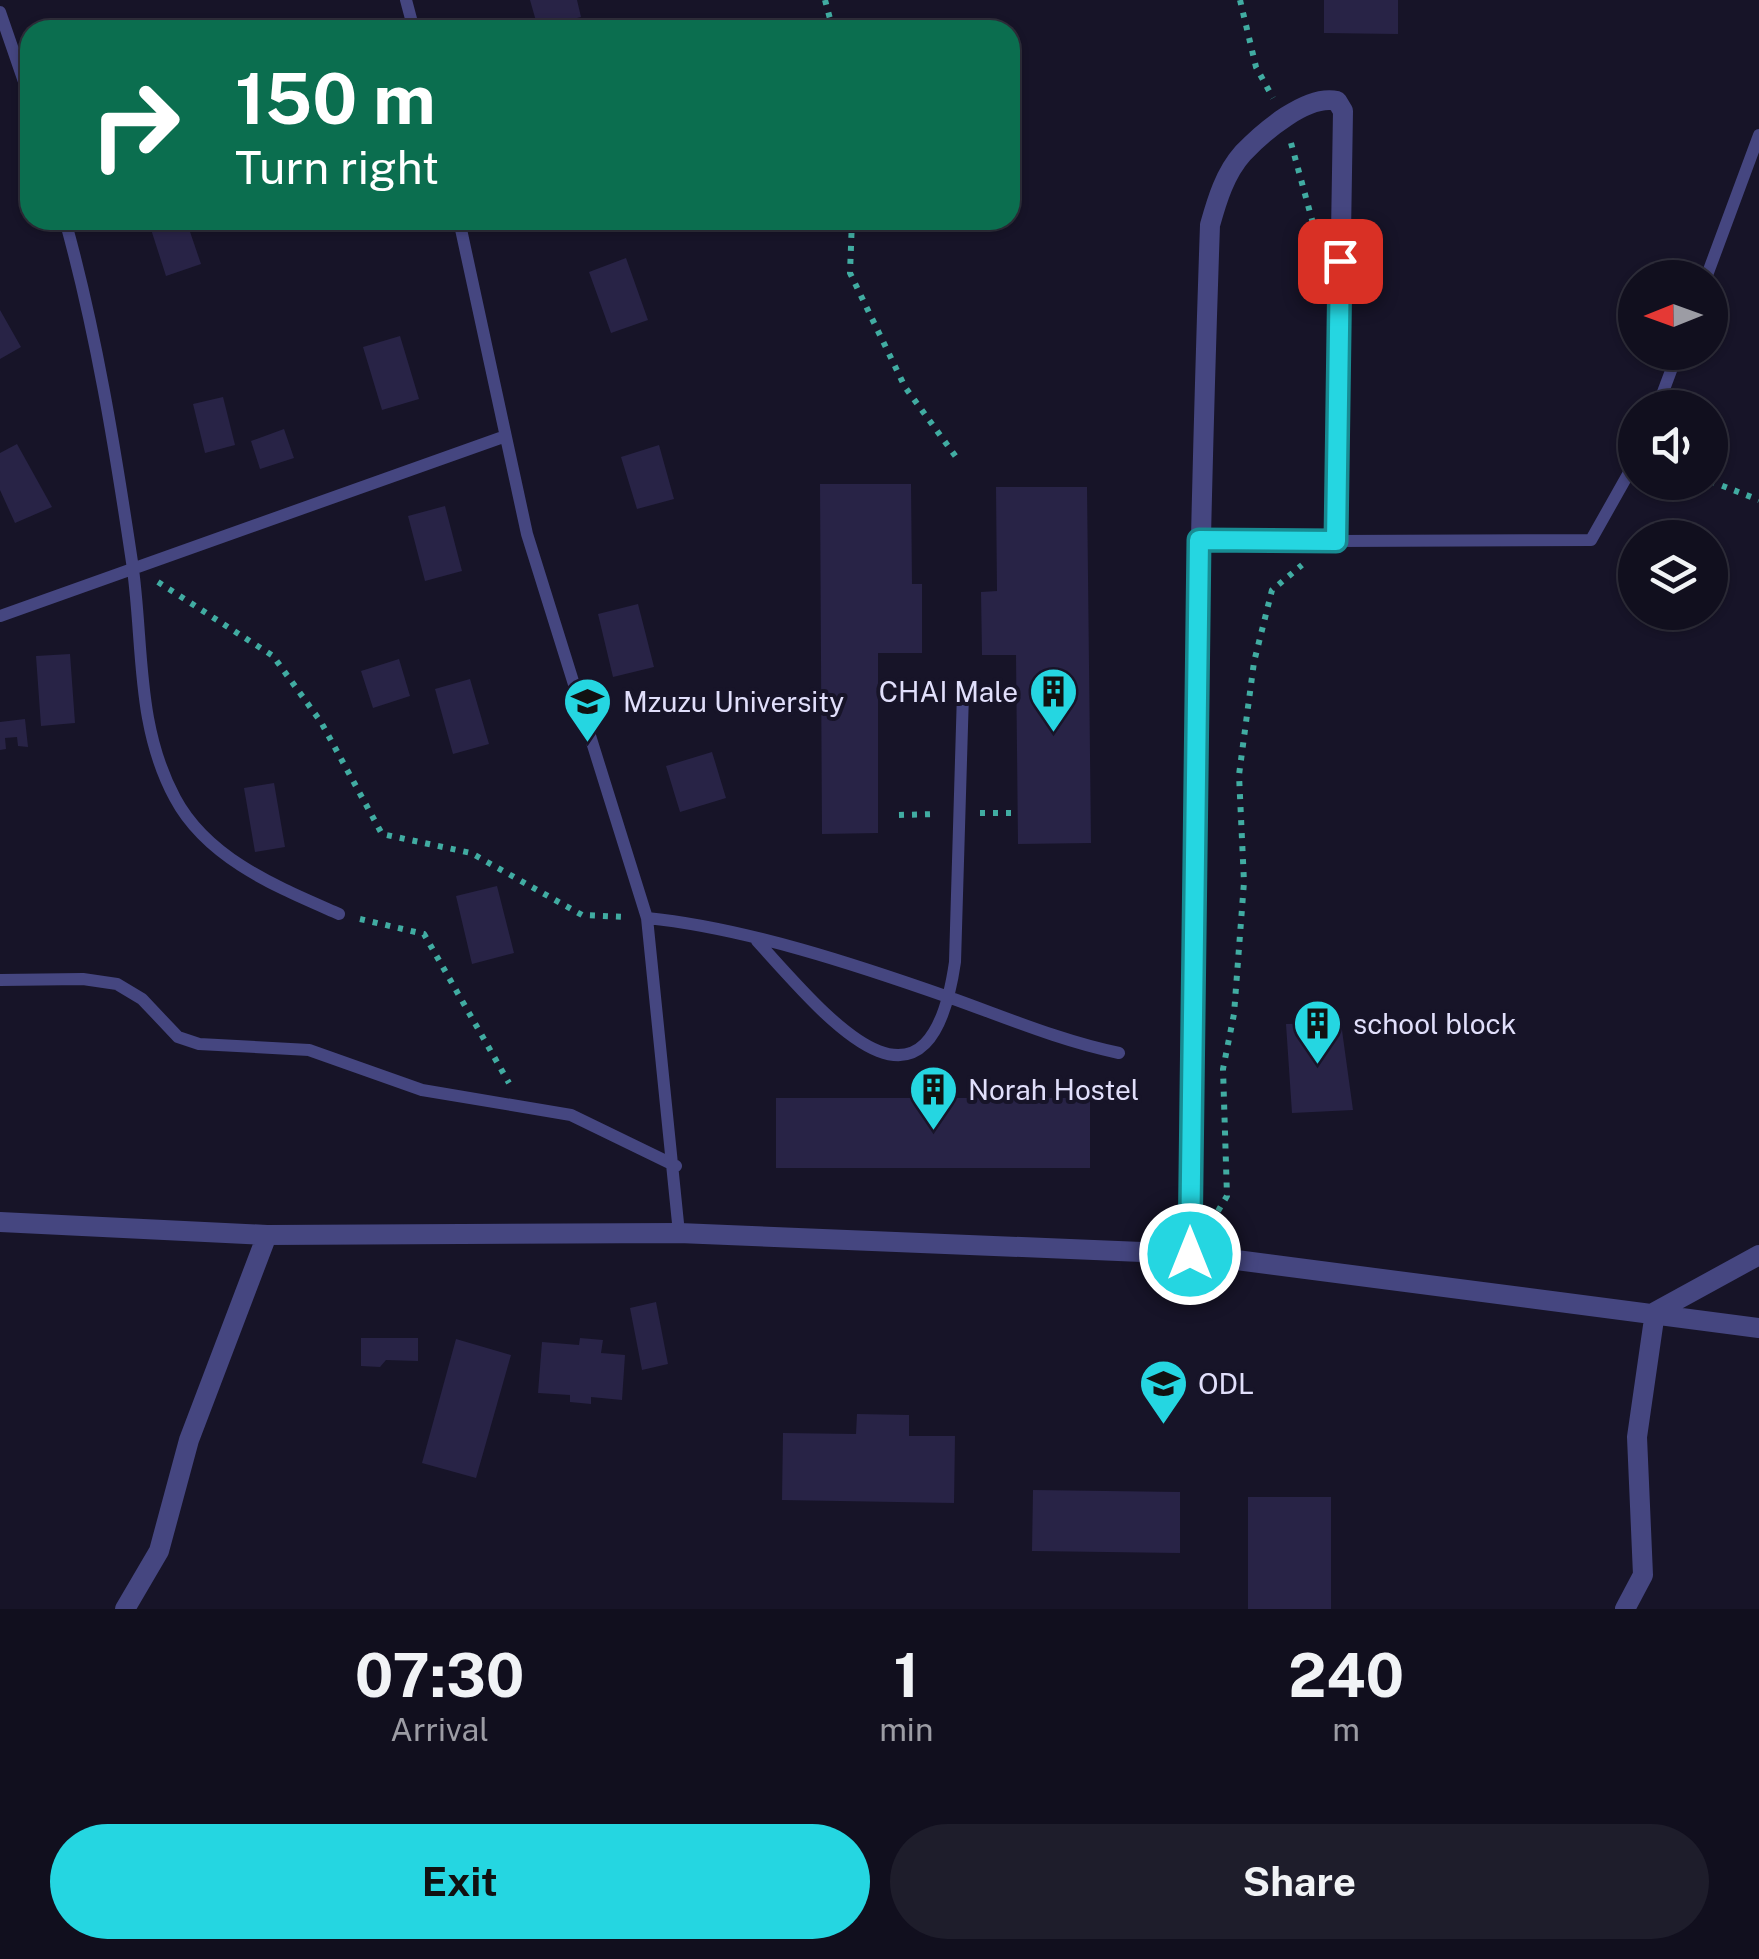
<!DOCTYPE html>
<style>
:root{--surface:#110f1e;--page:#1e1d2b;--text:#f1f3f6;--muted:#9c9ca4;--line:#302f3c;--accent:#25d6e1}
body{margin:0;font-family:"Public Sans",sans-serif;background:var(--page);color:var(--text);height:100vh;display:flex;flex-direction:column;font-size:38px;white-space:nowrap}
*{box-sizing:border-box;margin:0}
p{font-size:32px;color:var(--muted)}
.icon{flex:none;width:55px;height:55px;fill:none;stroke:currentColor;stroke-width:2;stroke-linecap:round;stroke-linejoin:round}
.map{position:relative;height:1609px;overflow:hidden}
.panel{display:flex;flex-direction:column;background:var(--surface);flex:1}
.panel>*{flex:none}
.banner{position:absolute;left:20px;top:20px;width:1000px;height:210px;border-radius:30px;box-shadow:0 2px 8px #0004,0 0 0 2px var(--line);background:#0b6e4f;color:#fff;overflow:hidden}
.needle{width:65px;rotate:269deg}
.controls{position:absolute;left:1618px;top:260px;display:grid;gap:20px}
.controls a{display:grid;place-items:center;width:110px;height:110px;border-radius:50%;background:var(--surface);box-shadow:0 2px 8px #0004,0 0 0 2px var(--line);font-size:50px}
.pin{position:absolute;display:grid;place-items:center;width:85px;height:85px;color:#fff;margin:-42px;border-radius:20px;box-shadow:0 5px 15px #0006}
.me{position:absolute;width:110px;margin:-55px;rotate:0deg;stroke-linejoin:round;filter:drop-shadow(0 0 8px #0008)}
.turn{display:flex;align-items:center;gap:35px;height:210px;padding:0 50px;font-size:45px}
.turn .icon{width:130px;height:130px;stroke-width:2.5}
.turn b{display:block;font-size:70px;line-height:85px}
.eta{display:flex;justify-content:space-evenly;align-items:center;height:170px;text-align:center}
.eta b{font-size:60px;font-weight:700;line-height:70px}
.action{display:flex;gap:20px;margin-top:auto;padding:20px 50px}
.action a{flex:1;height:115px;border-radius:60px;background:var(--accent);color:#111;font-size:40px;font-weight:700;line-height:115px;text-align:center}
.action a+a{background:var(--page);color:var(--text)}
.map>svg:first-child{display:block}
</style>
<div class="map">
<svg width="1759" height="1609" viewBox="0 0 1759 1609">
<rect width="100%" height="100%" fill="#171428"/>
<path fill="#282346" d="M530,0H577L581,17L538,28Z
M1324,0H1398V34L1324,33Z
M148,220H186L201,264L166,276Z
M626,258L648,320L611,333L589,272Z
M0,310L21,347L0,359Z
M400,336L419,399L382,410L363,347Z
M223,397L235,445L205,453L193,404Z
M284,429L294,458L260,469L251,441Z
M17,444L52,507L15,523L0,490V453Z
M659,445L674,499L637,509L621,457Z
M820,484H911L912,584H922V653H878V833L822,834Z
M996,487H1087L1091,843L1018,844L1016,655H982L981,592L997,591Z
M445,506L462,571L425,581L408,516Z
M638,604L654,667L613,677L598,614Z
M70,654L75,723L41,726L36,656Z
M399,659L410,696L373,708L361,671Z
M470,679L489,744L453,754L435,689Z
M25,719L28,747L18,746L17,737L5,738L6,749L0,750V722Z
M712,752L726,798L680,812L666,766Z
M274,783L285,847L255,852L244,788Z
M497,886L514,953L472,964L456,896Z
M1341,1023L1353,1110L1292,1113L1286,1024Z
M776,1098H1090V1168H776Z
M656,1302L668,1364L642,1370L630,1308Z
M361,1338H418V1361L386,1360L380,1367L361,1366Z
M580,1338L603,1340L601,1353L625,1355L622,1400L591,1397V1404L570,1402V1395L538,1393L542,1342L579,1345Z
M456,1339L511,1355L476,1478L422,1463Z
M857,1414L909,1415V1436H955L954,1503L782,1500L783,1433L856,1434Z
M1033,1490L1180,1492V1553L1032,1551Z
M1248,1497H1331V1609H1248Z"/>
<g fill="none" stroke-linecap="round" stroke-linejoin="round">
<path stroke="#41aca2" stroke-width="6" stroke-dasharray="5 8" stroke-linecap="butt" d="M825,0L833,30
M1240,0L1256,67L1273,98
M1291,143L1314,227
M852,220L850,273L905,387L959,461
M1710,481L1759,500
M158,582L273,656L321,722L382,834L471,853L582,915L626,917
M980,813H1017
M899,815L938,814
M360,919L424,934L509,1083
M1218,1211L1227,1196L1223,1069L1234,1014L1244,882L1239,775L1254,662L1272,590L1302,565"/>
<path stroke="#454680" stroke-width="12" d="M406,0L414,30
M0,12L30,99
M65,220C96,331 115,448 132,562C144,643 135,724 175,798C208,860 280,888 339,914
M459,220L527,534L647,918L679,1233
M1706,278L1759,135
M1657,408L1678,352
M1336,541L1591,540L1635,462
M0,616L503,437
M647,918C746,928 857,965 951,998C1007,1018 1061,1041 1119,1053
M757,941C823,1013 928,1146 955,962L963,693
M0,980L83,979L117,984L142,999L178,1037L199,1044L309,1050L422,1090L571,1115L676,1166"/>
<path stroke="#454680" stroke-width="20" d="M0,1222L267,1235L679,1233L1190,1254L1759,1328
M1190,1254C1193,911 1198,568 1210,225C1217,200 1225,173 1243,153C1263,132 1307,94 1337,101L1343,111L1336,541L1199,539
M125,1609L159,1551L189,1440L267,1235
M1625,1609L1643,1575L1637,1437L1655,1312L1759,1255"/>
</g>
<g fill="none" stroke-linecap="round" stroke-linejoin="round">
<defs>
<path id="route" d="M1190,1254L1199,540L1336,541L1340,261"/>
</defs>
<use href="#route" stroke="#188b92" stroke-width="25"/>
<use href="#route" stroke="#25d6e1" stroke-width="18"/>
</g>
<defs>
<symbol id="building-pin" viewBox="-11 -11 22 30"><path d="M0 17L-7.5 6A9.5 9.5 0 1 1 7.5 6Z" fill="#25d6e1" stroke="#171428"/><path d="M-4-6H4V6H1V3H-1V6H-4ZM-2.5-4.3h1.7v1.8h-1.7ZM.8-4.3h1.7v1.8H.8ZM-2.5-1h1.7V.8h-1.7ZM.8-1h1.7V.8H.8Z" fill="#111"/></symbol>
<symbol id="university-pin" viewBox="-11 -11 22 30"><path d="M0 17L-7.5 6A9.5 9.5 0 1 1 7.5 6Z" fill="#25d6e1" stroke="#171428"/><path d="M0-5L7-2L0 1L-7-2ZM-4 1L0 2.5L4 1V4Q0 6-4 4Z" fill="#111"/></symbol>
</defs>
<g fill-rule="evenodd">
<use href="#building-pin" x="1026" y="664" width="55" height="75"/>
<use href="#university-pin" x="560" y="674" width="55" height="75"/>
<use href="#building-pin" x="1290" y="996" width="55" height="75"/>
<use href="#building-pin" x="906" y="1062" width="55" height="75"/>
<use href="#university-pin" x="1136" y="1356" width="55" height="75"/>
</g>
<g text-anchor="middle" stroke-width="8" stroke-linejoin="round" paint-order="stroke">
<g font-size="28" fill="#e1dffb" stroke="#171428" text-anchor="start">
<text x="1018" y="702" text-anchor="end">CHAI Male</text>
<text x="623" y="712">Mzuzu University</text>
<text x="1353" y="1034">school block</text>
<text x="968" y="1100">Norah Hostel</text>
<text x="1198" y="1394">ODL</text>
</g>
</g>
</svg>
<div class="controls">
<a><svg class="needle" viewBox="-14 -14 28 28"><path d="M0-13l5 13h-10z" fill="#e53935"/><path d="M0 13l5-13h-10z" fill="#9c9ca4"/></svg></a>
<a><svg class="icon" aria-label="sound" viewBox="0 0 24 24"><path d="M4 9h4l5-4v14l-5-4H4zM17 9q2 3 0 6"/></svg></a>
<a><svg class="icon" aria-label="layers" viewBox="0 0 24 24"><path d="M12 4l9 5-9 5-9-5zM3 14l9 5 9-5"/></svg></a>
</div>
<div class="pin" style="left:1340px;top:261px;background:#d93025"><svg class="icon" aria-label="arrive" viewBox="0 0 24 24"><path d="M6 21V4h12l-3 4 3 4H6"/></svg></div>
<svg class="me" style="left:1190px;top:1254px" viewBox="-20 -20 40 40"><circle r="17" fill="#25d6e1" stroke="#fff" stroke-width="3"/><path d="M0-11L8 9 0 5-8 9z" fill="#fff"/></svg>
<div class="banner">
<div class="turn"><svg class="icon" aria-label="right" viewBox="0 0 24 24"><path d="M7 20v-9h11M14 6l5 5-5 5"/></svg><div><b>150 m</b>Turn right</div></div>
</div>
</div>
<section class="panel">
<div class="eta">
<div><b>07:30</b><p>Arrival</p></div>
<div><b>1</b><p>min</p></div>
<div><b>240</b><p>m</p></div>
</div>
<div class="action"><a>Exit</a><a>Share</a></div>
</section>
